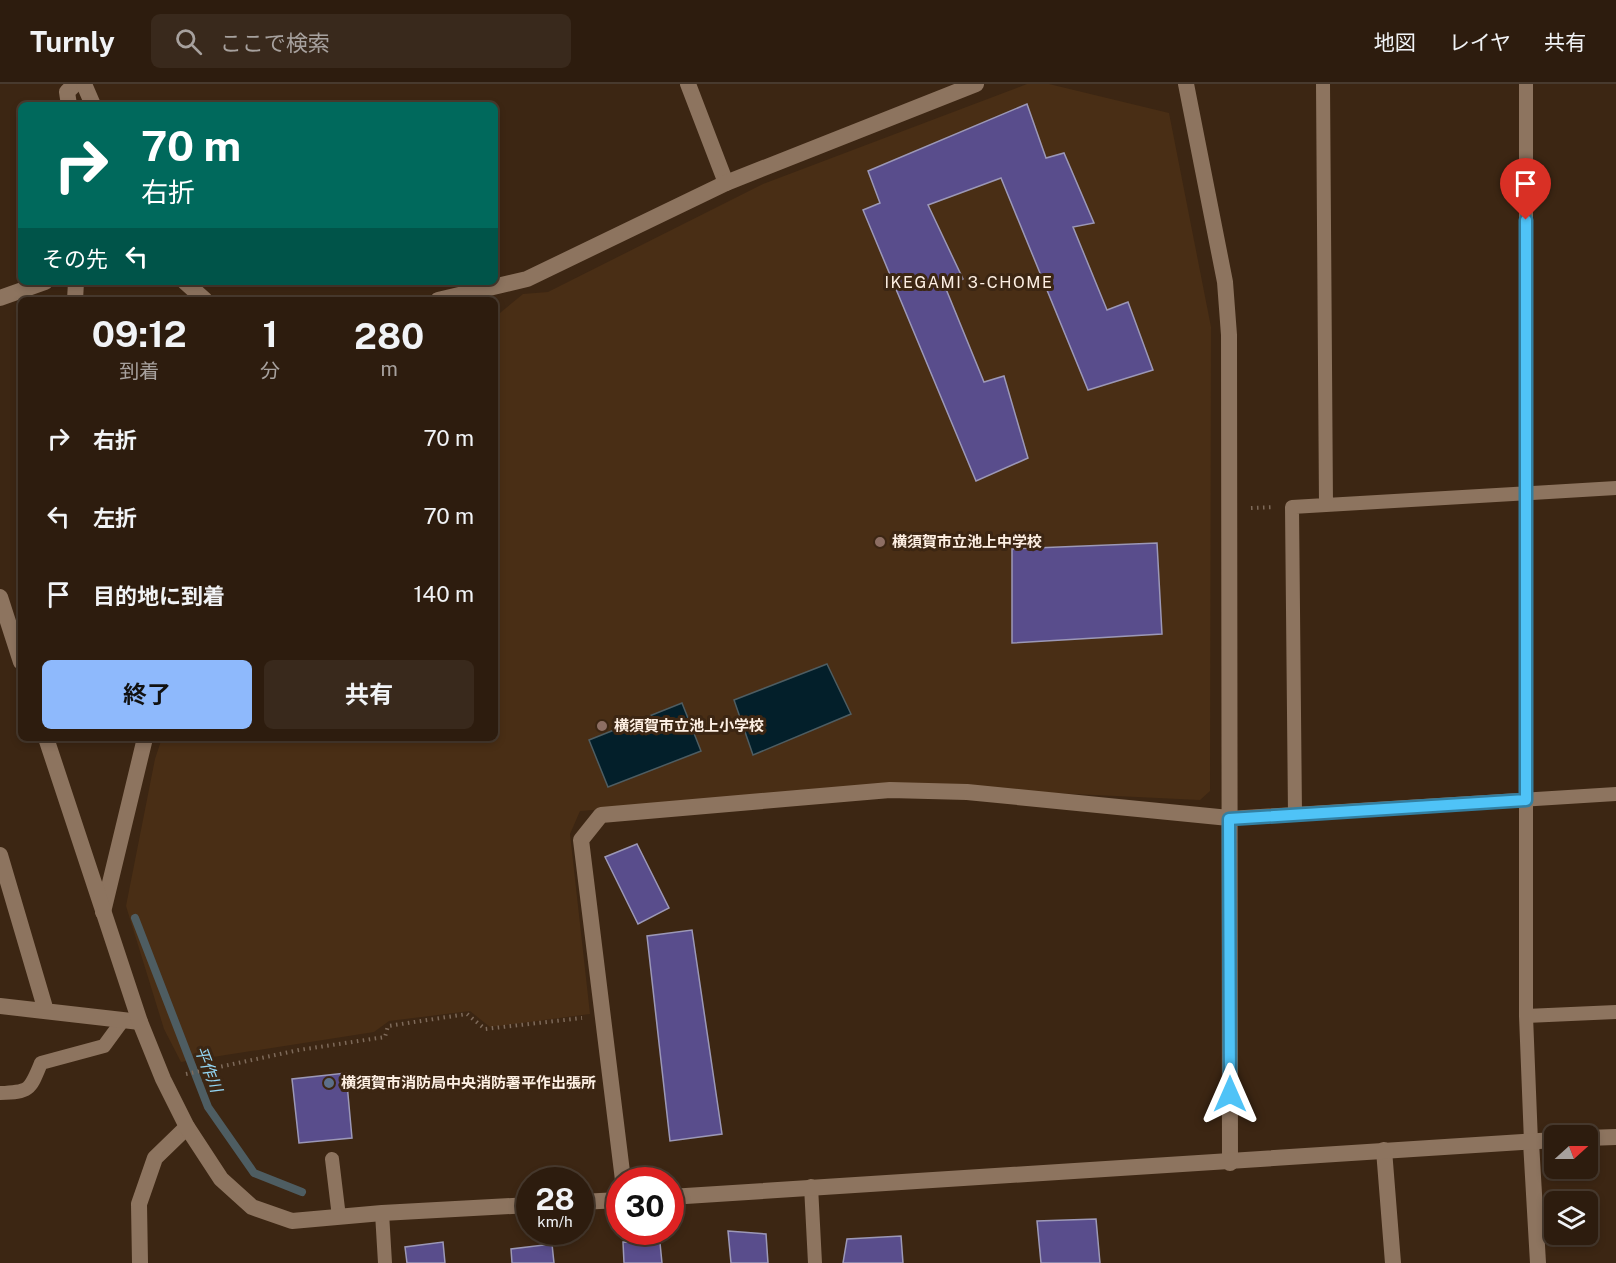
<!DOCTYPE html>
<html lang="ja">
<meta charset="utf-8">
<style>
:root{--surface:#2d1c0e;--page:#39291c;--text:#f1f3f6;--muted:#a7a19e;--line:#483a2e;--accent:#8eb9fc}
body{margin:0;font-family:"Public Sans","Noto Sans JP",sans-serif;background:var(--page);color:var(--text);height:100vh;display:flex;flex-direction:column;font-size:22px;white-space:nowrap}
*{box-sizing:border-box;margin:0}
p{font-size:20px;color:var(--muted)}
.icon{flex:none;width:33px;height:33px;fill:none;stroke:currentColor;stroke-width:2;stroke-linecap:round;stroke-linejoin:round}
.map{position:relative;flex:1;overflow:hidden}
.panel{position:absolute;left:18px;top:213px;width:480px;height:444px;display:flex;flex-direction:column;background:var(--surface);border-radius:9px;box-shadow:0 3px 9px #0003,0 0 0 2px var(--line)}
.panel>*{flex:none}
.top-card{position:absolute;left:18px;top:18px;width:480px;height:183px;border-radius:9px;box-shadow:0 3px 9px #0003,0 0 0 2px var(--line);background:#00695c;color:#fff;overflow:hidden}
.needle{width:39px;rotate:69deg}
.fabs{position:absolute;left:1544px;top:1041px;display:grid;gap:12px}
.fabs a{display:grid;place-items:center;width:54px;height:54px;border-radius:9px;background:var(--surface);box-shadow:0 3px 9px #0003,0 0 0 2px var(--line);font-size:30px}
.speed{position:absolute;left:516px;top:1083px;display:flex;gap:12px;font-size:30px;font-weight:700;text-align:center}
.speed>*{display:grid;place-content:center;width:78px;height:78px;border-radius:50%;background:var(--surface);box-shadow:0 3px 9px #0003,0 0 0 2px var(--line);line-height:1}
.speed small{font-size:15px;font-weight:400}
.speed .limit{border:9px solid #d22;background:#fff;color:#111}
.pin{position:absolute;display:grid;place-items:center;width:51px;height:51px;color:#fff;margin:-62px -26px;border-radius:50% 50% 50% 0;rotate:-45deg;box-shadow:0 0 6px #0007}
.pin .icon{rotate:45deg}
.me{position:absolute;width:66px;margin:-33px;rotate:0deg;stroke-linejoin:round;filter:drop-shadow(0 0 4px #0008)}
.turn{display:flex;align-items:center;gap:21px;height:126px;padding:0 24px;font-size:27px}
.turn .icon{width:78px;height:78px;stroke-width:2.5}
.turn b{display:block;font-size:42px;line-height:51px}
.then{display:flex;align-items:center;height:57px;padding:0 24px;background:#0003;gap:12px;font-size:22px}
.eta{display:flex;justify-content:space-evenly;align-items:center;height:102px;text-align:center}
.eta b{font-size:36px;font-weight:700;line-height:42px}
.primary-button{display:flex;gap:12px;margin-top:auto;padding:12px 24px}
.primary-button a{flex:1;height:69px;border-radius:9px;background:var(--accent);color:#111;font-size:24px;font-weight:700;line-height:69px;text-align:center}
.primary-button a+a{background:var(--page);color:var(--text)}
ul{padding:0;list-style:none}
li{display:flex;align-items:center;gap:18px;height:78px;padding:0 24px}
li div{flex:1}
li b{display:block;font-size:22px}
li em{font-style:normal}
header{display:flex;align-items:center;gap:36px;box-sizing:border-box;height:84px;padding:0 30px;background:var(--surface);border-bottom:2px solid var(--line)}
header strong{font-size:28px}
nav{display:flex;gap:33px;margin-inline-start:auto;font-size:21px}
.search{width:420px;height:54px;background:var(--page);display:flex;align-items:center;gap:15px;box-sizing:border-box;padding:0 21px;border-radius:9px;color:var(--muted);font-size:22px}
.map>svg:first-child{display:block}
</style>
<header>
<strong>Turnly</strong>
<div class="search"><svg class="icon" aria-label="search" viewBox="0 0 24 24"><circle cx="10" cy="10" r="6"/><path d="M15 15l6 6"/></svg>ここで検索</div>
<nav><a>地図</a><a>レイヤ</a><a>共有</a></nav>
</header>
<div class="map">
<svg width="1616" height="1179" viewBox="0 0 1616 1179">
<rect width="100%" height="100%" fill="#3c2613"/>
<path fill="#492e15" d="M1027,0H1049L1169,29L1211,243L1210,707L1200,716L908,702L580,727L570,750L590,930L490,943L470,927L389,937L374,948L181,978L164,945L126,822L155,675L162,654H495V233L523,210L548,208L763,100Z"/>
<path fill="#031f2a" stroke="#4e5d62" stroke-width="1.5" d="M827,580L851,630L753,671L734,616Z
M682,619L701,667L608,703L589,656Z"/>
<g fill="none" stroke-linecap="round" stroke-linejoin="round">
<path stroke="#4e5d62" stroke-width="8" d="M135,834L208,1023L254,1089L302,1108"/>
</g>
<path fill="#594d8c" stroke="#9c98b7" stroke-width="1.5" d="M1027,20L1046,74L1064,69L1094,139L1073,143L1107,226L1128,218L1153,286L1088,306L1001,94L928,121L963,195L946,205L984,298L1004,292L1028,374L976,397L863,126L880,119L868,87Z
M1157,459L1162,550L1012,559V465Z
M637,760L669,824L638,840L605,773Z
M692,846L722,1050L670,1057L647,852Z
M346,989L352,1054L299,1059L292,995Z
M1096,1135L1100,1179H1041L1037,1137Z
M728,1147L766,1150L768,1179H731Z
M901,1152L903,1179H843L847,1155Z
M443,1158L445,1179H407L405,1163Z
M623,1158L660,1159L662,1179H624Z
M552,1160L554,1179H512L511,1165Z"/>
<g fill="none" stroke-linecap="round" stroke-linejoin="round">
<path stroke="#7e6a5a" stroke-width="4" stroke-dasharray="1.5 4.5" stroke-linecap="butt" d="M1251,424L1274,423
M186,990L299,966L385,953L388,942L467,930L485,945L582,934"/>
<path stroke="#8d745f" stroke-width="14" d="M1323,0L1326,421
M1526,0V932L1531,1058
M1295,731L1292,423L1616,404
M1229,734L1616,710
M1526,932L1616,928
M0,1009C30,1008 30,1006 41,979L104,962L123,936
M332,1075L339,1133
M811,1102L815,1179
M382,1129L385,1179"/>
<path stroke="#8d745f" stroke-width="16" d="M688,0L726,99
M1186,0L1225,198L1229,251L1230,1079
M69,21L67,8L75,0
M0,214L45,198
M75,216L76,198
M0,771L46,927
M103,828L145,654
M0,922L140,938
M1531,1058L1538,1179
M1384,1066L1393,1179
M623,1096L581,756L601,731L890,706L967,708L1229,734
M140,1179L139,1120L155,1074L187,1043"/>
<path stroke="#8d745f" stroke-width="16" d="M84,0L93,21
M185,198L205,216
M438,216L527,195L726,99L976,0
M0,513L21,578
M46,654L140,938L163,995L187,1043L221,1095L252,1123L292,1137L382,1129L530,1121
M1587,1054L1616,1053
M670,1113L1554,1056
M580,1118L620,1116"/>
</g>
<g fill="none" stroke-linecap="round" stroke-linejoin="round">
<defs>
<path id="route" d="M1230,1010L1229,735L1526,716V136"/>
</defs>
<use href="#route" stroke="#337fa1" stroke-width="15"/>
<use href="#route" stroke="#4fc3f7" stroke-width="10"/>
</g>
<g fill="#8d6e63" stroke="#3c2613" stroke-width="2">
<circle cx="880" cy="458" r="6"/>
<circle cx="602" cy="642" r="6"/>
</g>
<circle fill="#5c6f8a" stroke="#3c2613" stroke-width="2" cx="329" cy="999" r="6"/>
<g text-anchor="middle" stroke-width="6" stroke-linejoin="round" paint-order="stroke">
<g font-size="15" font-weight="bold" fill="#fdefe3" stroke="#3c2613" text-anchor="start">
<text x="892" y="463">横須賀市立池上中学校</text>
<text x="614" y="647">横須賀市立池上小学校</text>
<text x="341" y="1004">横須賀市消防局中央消防署平作出張所</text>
</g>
<g font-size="16" letter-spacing="1.5" fill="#fdefe3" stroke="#3c2613">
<text x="969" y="204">IKEGAMI 3-CHOME</text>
</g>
<g font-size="16" font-style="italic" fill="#93d5f3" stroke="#3c2613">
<text transform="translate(209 985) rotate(69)" y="6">平作川</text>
</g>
</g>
</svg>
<div class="fabs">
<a><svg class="needle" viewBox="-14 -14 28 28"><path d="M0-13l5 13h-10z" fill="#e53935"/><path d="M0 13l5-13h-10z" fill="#a7a19e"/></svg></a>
<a><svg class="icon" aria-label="layers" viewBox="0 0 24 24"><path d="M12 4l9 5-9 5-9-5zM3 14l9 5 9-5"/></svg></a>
</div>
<div class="speed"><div>28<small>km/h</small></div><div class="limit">30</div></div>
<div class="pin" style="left:1526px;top:136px;background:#d93025"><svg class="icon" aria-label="arrive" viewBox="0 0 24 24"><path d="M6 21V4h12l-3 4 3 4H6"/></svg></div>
<svg class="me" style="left:1230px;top:1010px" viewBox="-20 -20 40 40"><path d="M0-17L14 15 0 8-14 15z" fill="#4fc3f7" stroke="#fff" stroke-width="4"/></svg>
<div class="top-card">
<div class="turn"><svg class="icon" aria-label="right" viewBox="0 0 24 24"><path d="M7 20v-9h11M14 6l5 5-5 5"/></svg><div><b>70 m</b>右折</div></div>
<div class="then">その先<svg class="icon" aria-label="left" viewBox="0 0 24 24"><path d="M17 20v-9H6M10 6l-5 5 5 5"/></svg></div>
</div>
<section class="panel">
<div class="eta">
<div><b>09:12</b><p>到着</p></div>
<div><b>1</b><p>分</p></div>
<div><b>280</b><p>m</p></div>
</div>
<ul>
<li><svg class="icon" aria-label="right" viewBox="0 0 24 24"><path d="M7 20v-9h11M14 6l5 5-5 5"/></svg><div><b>右折</b></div><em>70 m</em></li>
<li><svg class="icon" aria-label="left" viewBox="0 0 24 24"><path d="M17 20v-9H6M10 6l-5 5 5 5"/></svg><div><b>左折</b></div><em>70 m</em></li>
<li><svg class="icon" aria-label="arrive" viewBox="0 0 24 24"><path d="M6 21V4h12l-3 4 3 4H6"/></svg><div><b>目的地に到着</b></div><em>140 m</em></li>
</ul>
<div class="primary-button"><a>終了</a><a>共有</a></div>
</section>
</div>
